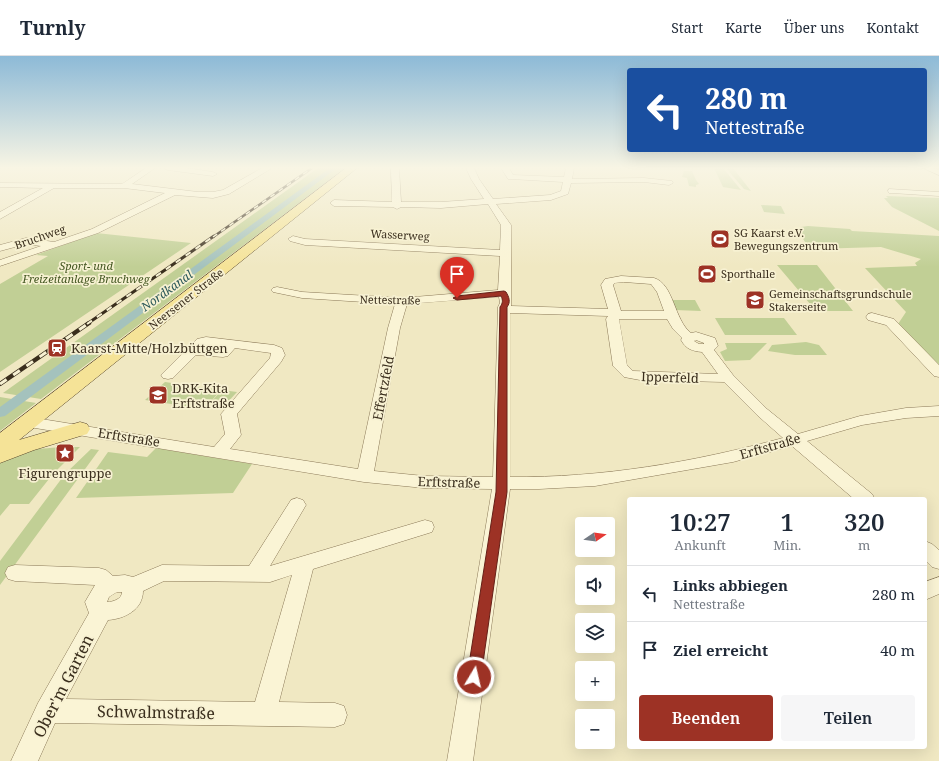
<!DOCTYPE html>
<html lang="de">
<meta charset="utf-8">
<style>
:root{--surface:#fff;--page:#f6f6f7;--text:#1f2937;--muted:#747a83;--line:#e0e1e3;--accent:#9d3225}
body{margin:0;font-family:"Noto Serif",serif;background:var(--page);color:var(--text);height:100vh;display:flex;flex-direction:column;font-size:15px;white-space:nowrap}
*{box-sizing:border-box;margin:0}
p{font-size:13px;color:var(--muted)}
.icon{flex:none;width:22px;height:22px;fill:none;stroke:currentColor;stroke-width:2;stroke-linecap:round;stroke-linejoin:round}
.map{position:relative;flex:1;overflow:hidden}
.sheet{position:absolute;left:627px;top:441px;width:300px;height:252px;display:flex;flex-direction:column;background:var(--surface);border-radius:4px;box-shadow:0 4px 16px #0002}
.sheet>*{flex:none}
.top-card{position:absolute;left:627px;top:12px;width:300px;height:84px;border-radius:4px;box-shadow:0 4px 16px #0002;background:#1a4fa0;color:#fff;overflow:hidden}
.needle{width:26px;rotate:77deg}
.fabs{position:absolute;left:575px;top:461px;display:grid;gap:8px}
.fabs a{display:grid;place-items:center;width:40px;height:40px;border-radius:4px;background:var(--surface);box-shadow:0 4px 16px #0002;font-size:20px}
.pin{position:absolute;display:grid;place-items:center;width:34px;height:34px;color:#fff;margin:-41px -17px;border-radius:50% 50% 50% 0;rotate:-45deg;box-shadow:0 0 4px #0007}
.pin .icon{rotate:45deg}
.me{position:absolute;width:44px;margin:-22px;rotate:9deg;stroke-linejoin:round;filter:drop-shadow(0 0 3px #0008)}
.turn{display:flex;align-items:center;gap:14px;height:84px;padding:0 12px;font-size:18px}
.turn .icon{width:52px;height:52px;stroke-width:2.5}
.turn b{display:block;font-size:28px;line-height:34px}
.eta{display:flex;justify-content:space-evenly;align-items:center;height:68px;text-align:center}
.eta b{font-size:24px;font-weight:600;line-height:28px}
.button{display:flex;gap:8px;margin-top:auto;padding:8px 12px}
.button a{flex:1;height:46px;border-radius:4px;background:var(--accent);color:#fff;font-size:16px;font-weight:600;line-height:46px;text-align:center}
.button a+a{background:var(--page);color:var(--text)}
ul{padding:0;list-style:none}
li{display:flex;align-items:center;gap:12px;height:56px;padding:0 12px;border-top:1px solid var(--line)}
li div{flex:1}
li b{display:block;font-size:15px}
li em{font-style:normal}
header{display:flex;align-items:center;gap:24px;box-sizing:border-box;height:56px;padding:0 20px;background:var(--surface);border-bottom:1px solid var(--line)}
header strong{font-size:19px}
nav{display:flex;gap:22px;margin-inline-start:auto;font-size:14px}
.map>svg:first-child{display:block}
</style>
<header>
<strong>Turnly</strong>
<nav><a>Start</a><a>Karte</a><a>Über uns</a><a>Kontakt</a></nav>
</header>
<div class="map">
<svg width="939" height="705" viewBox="0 0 939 705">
<rect width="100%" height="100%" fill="#f0e8c2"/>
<path fill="#c1cf95" d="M318,112H345L41,343L3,337Z
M714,112H723L741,134L723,131Z
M726,112H733L751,135L744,133Z
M684,115H692L696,124L699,128L696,129V131L689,130L687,122L682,121Z
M886,140L939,142V175L892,151L884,142H888Z
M761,149L781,150L785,158L764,156Z
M808,170L850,173L852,175L939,180V308H936L898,268L906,256L865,212L917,210L915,207L921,203L881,191L813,193L806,190L807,189L798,175L801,171Z
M96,177L191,187L0,316V228L48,200L36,199Z
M777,209H817L853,255H816Z
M670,244H695L701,255L675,254Z
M715,262H784L797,279H725Z
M806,286L819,289L827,299H795L768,295L772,289Z
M725,287H767L750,304L725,305L720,296L727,293Z
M165,326L221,334L204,353L145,344Z
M222,334L237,336L225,349L210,347Z
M0,341L36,347L0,375Z
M70,391H80L53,418L29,448H10L0,460V407C19,392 47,392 70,391Z
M156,392L252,408L233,437L76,442L108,396L147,401Z
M91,393L99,394L0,529V505L65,418Z"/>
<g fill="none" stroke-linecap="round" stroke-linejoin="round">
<path fill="#a4c2bd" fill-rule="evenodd" d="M330,112H337L5,360L0,361V351Z"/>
<defs>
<path id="minor" d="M146,112H155L132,128L198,136H213L223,134L262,112H272L229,138L213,142L175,139L98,177L0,210V204L41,190L26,188L0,195V189L26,182L54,186L92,173L165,137L124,132H54L0,163V156L43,132L0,131V127L122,128Z
M164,112H186L213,116L217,118L213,120L168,114Z
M391,112H399L401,146H441L484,143L471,123L466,112H474L479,123L493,143L550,139L561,135L563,126L511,123H508L501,112H509L513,119L564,121L566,112H574L572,123L644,122L672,125L673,127L669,129L644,126L571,127L568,138L551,144L496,148L511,169V250L608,253L601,229L605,223L621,220L654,222C674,228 674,264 691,277L696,276L715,282L718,290L714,294L733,319L767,353L798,378L860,360L906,352L939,350V360L906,362L862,369L807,385L872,438L875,443H854L792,390L733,406L595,430L539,433H510L473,705H447L492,433L424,432L364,426L29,371L24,369L21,366L24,363L29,361L214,391L225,378L221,358L270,302L271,297L235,292L228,300L223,301L196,299L173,322L168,323L163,322L161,319L197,283L206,281L274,289L282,292L285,299L281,306L237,358L241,379L230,393L358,413L388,272L395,248L302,242L273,236L271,234L273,232L277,231L302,236L402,242L498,234L500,200L305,189L290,185L288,183L293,180L305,183L500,194L501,169L488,148L441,152L401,151L397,153L393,151L334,150L330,147L334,144L392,146ZM624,226L651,228L657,236L664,255H621L613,229L615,227ZM499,241L500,247L498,251L493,421L424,420L374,415L400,272L407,248ZM510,257L608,260L606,263L613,310L624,321L640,324L724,326L757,359L783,382C694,406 602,422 510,421ZM619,263H667L673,273L682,282L681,284C686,293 692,295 702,296L718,318L633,315L627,309ZM696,284L704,287V288H699L694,285ZM206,289L222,291L220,293L204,292Z
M923,112H934L939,114V119Z
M889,133L939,136V140L892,137H889L888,135Z
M872,257L894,263L939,309V321L934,320L886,269L868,264L866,261L868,258Z
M297,442L303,444L306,449L270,510L425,464L432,466L434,471L432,476L313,513L279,646L335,647L344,650L347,659L344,668L335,671L55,667L38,705H11L38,647L89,557L85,546L95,529L15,525L8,523L5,517L8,511L15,509L99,512L106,514L113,520L125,519L133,521L162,509L249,510L291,444ZM292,519L255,646L66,643L108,564C124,563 143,554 143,535L164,525L270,526ZM117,536H122C122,543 113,546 107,546L109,541Z
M925,485L932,488L939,494V513L932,511L925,504Z
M939,521V538L925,544V526Z"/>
<path id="major" d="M346,112H357L19,384L80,366L87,368L90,373L87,378L34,394L0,407V377Z"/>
</defs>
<use href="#minor" stroke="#8b7958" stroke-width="1"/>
<use href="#major" stroke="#58462c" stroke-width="1"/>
<use href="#minor" fill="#faf4d5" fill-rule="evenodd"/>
<use href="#major" fill="#f5e397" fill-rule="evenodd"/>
<defs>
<path id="rail-far2" d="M213,181L312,112"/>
<path id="rail-far1" d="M87,268L214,180"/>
<path id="rail" d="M0,328L89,267"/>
</defs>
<use href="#rail-far2" stroke="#3a2e1d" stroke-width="2.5"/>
<use href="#rail-far1" stroke="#3a2e1d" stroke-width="3"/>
<use href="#rail" stroke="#3a2e1d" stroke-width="4.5"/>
<use href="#rail-far2" stroke="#f7f1d2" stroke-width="1.5" stroke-dasharray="5" stroke-linecap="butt"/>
<use href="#rail-far1" stroke="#f7f1d2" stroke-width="2" stroke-dasharray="6" stroke-linecap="butt"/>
<use href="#rail" stroke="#f7f1d2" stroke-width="3" stroke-dasharray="8" stroke-linecap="butt"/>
</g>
<linearGradient id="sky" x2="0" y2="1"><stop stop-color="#8dbad7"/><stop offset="0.53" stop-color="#f8f5e4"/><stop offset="1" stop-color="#f8f5e4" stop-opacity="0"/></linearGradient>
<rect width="939" height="211" fill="url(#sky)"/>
<path fill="#9d3225" stroke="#662018" d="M504,235L506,236C509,241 511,246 507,251V436L481,621L479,626L474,628L469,626L467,621L496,436L500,251C503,247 503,244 501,240L457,244L453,242L457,240Z"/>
<defs>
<symbol id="stadium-square" viewBox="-11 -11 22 22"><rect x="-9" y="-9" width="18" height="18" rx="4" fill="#9d3225" stroke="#f7f1d2"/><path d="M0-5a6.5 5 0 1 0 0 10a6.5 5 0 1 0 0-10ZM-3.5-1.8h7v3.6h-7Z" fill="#fff"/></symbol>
<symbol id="school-square" viewBox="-11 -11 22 22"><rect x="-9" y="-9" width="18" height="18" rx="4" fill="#9d3225" stroke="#f7f1d2"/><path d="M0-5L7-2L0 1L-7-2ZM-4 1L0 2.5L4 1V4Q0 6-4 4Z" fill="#fff"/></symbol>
<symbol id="station-square" viewBox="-11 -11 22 22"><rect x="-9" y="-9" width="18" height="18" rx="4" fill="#9d3225" stroke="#f7f1d2"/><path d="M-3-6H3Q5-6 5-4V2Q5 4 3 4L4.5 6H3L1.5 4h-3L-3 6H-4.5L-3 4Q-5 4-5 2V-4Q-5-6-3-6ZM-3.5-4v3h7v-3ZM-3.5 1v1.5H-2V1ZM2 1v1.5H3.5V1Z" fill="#fff"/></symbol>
<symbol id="sight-square" viewBox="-11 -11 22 22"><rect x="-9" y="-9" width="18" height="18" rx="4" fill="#9d3225" stroke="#f7f1d2"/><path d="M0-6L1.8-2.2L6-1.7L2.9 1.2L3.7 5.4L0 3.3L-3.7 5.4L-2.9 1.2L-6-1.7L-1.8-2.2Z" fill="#fff"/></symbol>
</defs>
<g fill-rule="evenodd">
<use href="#stadium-square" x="709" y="172" width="22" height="22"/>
<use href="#stadium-square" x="696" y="207" width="22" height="22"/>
<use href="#school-square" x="744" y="233" width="22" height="22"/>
<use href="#station-square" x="46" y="281" width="22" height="22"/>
<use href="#school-square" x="147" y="328" width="22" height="22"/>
<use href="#sight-square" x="54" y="386" width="22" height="22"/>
</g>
<g text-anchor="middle" stroke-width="3.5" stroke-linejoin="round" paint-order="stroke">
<g font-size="11" fill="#3a2e1d" stroke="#f7f1d2" text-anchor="start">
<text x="734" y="181">SG Kaarst e.V.<tspan x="734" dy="13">Bewegungszentrum</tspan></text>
<text x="721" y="222">Sporthalle</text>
<text x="769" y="242">Gemeinschaftsgrundschule<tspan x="769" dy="13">Stakerseite</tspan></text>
</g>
<g font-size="11" fill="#3a2e1d" stroke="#f7f1d2">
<text transform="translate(400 179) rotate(3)" y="4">Wasserweg</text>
<text transform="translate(40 181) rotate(-19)" y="4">Bruchweg</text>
<text transform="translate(186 243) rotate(-38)" y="4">Neersener Straße</text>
<text transform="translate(390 244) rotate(1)" y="4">Nettestraße</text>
</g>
<g font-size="11" font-style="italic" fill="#445722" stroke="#f7f1d2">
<text x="86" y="214">Sport- und<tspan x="86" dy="13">Freizeitanlage Bruchweg</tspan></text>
</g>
<g font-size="12" font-style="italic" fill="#2b585a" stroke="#f7f1d2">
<text transform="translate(167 235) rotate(-36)" y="4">Nordkanal</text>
</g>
<g font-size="13" fill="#3a2e1d" stroke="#f7f1d2" text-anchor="start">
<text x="71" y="297">Kaarst-Mitte/Holzbüttgen</text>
<text x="172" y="337">DRK-Kita<tspan x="172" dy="15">Erftstraße</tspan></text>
<text x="65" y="422" text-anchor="middle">Figurengruppe</text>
</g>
<g font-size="13" fill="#3a2e1d" stroke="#f7f1d2">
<text transform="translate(670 321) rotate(2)" y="5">Ipperfeld</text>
<text transform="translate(383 332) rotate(-79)" y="5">Effertzfeld</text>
<text transform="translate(129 381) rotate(9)" y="5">Erftstraße</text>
<text transform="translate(770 390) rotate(-16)" y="5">Erftstraße</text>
<text transform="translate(449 426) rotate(2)" y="5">Erftstraße</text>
</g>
<g font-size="16" fill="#3a2e1d" stroke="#f7f1d2">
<text transform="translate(63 630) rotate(-63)" y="6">Ober'm Garten</text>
<text transform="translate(156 656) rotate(1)" y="6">Schwalmstraße</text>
</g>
</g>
</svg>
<div class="fabs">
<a><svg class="needle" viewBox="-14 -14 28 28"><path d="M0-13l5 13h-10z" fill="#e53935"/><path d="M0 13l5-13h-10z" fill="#747a83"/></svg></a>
<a><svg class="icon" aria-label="sound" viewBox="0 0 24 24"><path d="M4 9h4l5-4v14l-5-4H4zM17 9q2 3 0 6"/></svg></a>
<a><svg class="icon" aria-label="layers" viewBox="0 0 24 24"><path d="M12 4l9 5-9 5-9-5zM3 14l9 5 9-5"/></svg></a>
<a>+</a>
<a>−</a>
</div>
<div class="pin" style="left:457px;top:242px;background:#d93025"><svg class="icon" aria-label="arrive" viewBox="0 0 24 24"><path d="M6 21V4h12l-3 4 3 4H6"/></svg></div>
<svg class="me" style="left:474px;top:621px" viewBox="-20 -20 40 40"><circle r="17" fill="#9d3225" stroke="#fff" stroke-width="3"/><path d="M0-11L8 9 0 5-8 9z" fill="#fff"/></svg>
<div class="top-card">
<div class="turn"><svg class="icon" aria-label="left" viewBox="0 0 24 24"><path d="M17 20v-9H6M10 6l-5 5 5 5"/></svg><div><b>280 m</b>Nettestraße</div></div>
</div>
<section class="sheet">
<div class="eta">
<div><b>10:27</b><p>Ankunft</p></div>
<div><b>1</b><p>Min.</p></div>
<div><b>320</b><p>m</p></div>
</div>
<ul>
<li><svg class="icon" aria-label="left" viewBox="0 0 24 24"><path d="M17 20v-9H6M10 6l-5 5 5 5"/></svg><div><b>Links abbiegen</b><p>Nettestraße</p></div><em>280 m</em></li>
<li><svg class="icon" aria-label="arrive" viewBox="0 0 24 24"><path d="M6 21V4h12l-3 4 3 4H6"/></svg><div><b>Ziel erreicht</b></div><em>40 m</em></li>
</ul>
<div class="button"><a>Beenden</a><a>Teilen</a></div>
</section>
</div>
